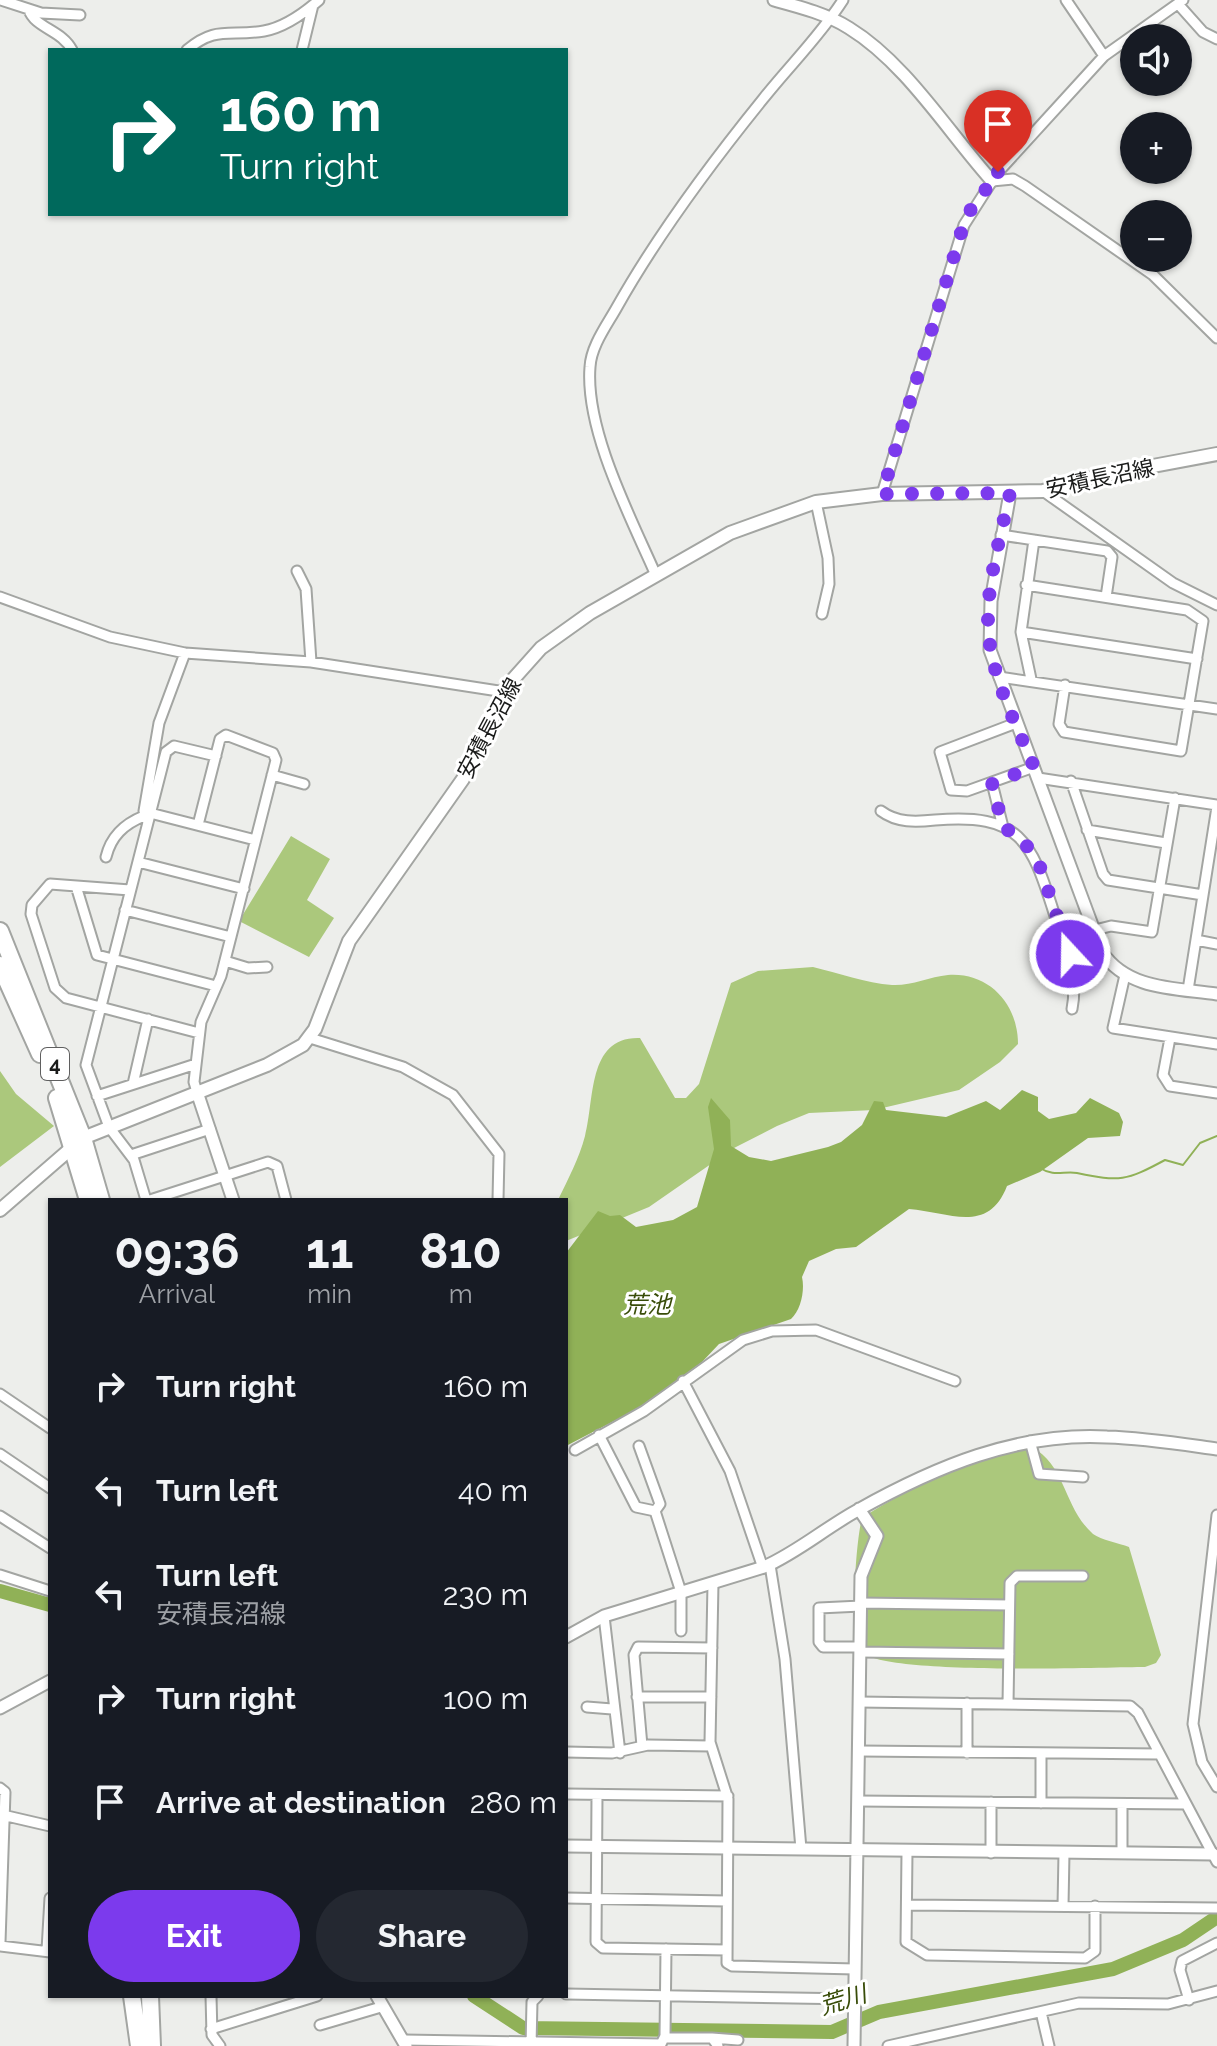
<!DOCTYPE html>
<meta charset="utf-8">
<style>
:root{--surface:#171b24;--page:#242831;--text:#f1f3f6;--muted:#9ea1a6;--accent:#7c3aed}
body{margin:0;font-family:Raleway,"Noto Sans JP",sans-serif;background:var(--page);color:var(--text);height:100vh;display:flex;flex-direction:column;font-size:30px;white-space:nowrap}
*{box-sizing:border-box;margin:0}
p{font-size:26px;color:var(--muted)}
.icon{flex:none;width:44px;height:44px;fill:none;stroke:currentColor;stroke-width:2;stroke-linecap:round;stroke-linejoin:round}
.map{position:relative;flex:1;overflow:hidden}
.side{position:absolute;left:48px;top:1198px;width:520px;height:800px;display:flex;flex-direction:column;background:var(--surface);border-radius:0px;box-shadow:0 2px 6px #0004}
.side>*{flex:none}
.banner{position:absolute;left:48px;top:48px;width:520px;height:168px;border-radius:0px;box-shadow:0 2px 6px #0004;background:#00695c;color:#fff;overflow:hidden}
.controls{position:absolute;left:1120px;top:24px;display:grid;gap:16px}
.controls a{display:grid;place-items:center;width:72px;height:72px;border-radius:50%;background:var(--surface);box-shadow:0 2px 6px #0004;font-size:40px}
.pin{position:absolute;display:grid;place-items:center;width:68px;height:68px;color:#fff;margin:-82px -34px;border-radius:50% 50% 50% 0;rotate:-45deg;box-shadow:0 0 8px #0007}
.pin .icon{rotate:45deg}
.me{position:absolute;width:88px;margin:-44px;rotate:339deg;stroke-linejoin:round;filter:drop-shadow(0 0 6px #0008)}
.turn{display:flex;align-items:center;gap:28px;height:168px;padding:0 40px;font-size:36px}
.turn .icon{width:104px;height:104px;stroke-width:2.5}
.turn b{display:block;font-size:56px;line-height:68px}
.eta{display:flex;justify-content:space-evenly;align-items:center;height:136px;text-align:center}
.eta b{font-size:48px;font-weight:700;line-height:56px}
.cta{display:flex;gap:16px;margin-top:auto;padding:16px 40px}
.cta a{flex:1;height:92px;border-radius:48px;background:var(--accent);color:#fff;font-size:32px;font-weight:700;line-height:92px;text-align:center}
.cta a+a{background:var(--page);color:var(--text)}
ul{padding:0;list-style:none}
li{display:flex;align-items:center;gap:24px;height:104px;padding:0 40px}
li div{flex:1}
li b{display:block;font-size:30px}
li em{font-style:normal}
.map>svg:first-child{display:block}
</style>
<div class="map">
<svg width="1217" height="2046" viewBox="0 0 1217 2046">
<rect width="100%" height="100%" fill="#edeeeb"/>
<path fill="#abc87c" d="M291,836L330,859L307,900L334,918L309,957L239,921Z
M813,967C838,973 866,983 892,985C911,986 929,977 948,975C989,972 1018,1004 1018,1044L1000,1062L959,1090L874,1110L809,1113L777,1126L734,1148L649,1207L566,1241V1200H558C568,1179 579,1159 585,1136C595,1099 587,1036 640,1038L675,1098H686L699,1084L731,983L758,971Z
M0,1071L16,1094L54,1126L0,1167Z
M1032,1447C1067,1467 1063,1507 1093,1534C1101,1540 1119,1543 1129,1547L1161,1655L1156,1663L1145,1667C1104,1667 879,1676 861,1651C849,1635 856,1539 862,1518C913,1485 971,1459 1032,1447Z"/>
<path fill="#90b157" d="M1022,1090L1038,1097V1111L1049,1119L1076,1113L1090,1098L1119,1113L1123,1122L1120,1136L1088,1138L1040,1172L1007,1186C988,1235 949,1212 909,1209L856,1247L836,1249L809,1261L802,1277C805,1290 801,1310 791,1319L719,1344L702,1362L641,1407L566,1446V1253L598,1211L610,1216L620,1215L636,1227L673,1220L697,1207L714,1149L708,1107L711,1098L730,1120L731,1146L749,1157L771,1161L828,1147L841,1142L862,1125L874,1101L883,1102L886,1110L946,1117L986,1101L1000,1110Z"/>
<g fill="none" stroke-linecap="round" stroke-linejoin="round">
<path stroke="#90b157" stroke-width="2" d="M1040,1168C1054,1177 1063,1171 1077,1173C1120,1182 1126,1181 1165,1160L1183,1165L1200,1143L1217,1136"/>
<path stroke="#90b157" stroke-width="14" d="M0,1591L50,1605
M474,1996L523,2028L832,2032L879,2012L1113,1969L1183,1940L1217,1917"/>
<defs>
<path id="minor" d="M1,0L41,13L80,15
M1066,0L1104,56
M1178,4L1203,32L1217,39
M29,10C35,28 62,30 72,50
M187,50C216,25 230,37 264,31C285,27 303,14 319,0
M302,50L313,5
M999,179L1000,170L1104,56L1183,0
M1043,491L1173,583L1217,605
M882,494L964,225L992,181L1013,179L1025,186L1153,275L1217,338
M816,502L828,558L829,584L822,614
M1001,535L1107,551L1112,557L1106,597
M297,571L306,589L311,662
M655,573C630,516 585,430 590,367C591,346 607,325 617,307C657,236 712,162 763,99C790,65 820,36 843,0
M1026,585L1187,610L1203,621L1181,751L1064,732L1059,724L1065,685
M0,597L110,637L185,653L311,662L505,692
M1021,632L1197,659
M999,677L1217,709
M1031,679L1021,632L1034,540
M1016,723L940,752L951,790L967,791L1034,767
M272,775L304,784
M1038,778L1217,805
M1071,781L1103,874L1108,880L1203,895
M992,783L1003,827
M881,811C897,823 916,822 935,820C1020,813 1031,840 1054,913C1065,947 1079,972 1072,1009
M150,813L255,840
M146,819L144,811L159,723L185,653
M1087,830L1166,843
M106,857C111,836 124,824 144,816
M138,862L244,889
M76,886L97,955L216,986
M130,890L50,884L32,905L31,914L55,988L66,998L199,1033
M125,910L231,937
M1095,930L1111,926L1152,932L1175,798
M1196,940L1217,944
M225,961L248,968L267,967
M1125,975L1113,1028L1217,1044
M1188,990L1217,807
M310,1038L403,1067L453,1095L499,1154L498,1200
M1170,1038L1163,1075L1170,1086L1217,1093
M133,1084L148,1019
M197,1092L194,1082L201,1022L221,976L276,760L273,753L226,735L220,739L198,825
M97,1096L196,1064
M131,1155L210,1129
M146,1200L134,1160L109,1127L86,1065L166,752L174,746L216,756
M150,1200L268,1162L277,1166L286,1200
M683,1381L730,1471L763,1568
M0,1394L50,1428
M599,1435L636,1507L655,1511
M1030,1441L1039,1474L1083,1477
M639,1446L660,1504L655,1511L681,1592V1631
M575,1450L644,1411L743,1340L772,1331L816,1330L955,1381
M0,1454L50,1488
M1217,1515L1193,1724L1202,1762L1217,1787
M0,1516L50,1548
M770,1565L785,1659L801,1849
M0,1575L50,1591
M713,1583L710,1742L728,1799L727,1963L732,1966L855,1969
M861,1603L1009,1605
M604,1616L620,1753
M860,1647H823L819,1642V1608L861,1606
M860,1652L1009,1654
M637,1697H711
M859,1702L1130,1706L1138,1713L1217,1862
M967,1703V1753
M1008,1704L1010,1583L1017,1576H1083
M587,1707L612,1709
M642,1746L634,1655L638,1647L712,1648
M860,1751L1159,1754
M566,1752L612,1753L648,1745L710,1746
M0,1788L5,1792L0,1942
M566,1794L728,1796
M597,1795L596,1942L603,1948L727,1950
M858,1801L1186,1804
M991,1802V1853
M1041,1803V1753
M1122,1804V1853
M7,1816L50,1826
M907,1852L906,1942L927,1955L1085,1958L1095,1951V1906
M566,1898L727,1901
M907,1905L1217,1908
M1063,1906L1064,1853
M0,1946L50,1952
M47,1950L50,1898
M566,1994L855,1999
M211,1996L212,2035L220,2046
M1189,2000L1180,1970L1182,1961L1217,1943
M1041,2012L1049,2046
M320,2025L381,2007
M211,2029L317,1996
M665,2038H712L718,2046
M712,2038L738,2040
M404,2040L661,2044L665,2036L666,1949
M531,2046L532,2002L538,1996
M888,2046L1079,2003L1168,2004L1217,1991"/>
<path id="tertiary" d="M774,0C800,7 827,14 849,28C906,63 948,132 992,181
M1010,493L991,601L990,650L1102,952C1127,990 1176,988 1217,994
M197,1092L233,1200
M566,1637L604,1616L764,1567C798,1552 825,1528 858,1510C935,1467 1017,1432 1107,1437C1144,1438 1181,1444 1217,1449
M0,1708L50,1681
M566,1846L1213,1854
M377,1996L406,2046
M854,2046L861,1576L877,1536L859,1509"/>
<path id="secondary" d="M0,1210L83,1138L267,1065L303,1045L315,1029L349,941L463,779L508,685L541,648L590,613L730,533L816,502L882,494L1043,491L1094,477L1217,454"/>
<path id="trunk" d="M0,931L83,1138L101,1200
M0,965L40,1054
M57,1098L88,1200
M132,1996L139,2046
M150,1996L152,2046"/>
</defs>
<use href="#minor" stroke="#a3a5a2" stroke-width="13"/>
<use href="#tertiary" stroke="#a3a5a2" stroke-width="15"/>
<use href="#secondary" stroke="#a3a5a2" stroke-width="16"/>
<use href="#trunk" stroke="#a3a5a2" stroke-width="20"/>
<use href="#minor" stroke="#fff" stroke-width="9"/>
<use href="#tertiary" stroke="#fff" stroke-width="11"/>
<use href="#secondary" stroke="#fff" stroke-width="12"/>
<use href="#trunk" stroke="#fff" stroke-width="16"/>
</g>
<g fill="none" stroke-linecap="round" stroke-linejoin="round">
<path stroke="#7c3aed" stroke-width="14" stroke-dasharray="0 25.2" d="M998,172L999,179L992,181L971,209L961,233L882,494L1010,493C1000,540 982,597 990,645C996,686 1018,729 1034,767L992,783L1003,827L1022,839L1039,864L1070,954"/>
</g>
<g text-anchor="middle" stroke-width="6" stroke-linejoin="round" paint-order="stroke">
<rect fill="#fff" stroke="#5f5f5f" stroke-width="2" x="41" y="1048" width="28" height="32" rx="6"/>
<g font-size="20" font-weight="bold" fill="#1a1b1a">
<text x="55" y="1071">4</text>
</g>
<g font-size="22" fill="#1a1b1a" stroke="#fff">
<text transform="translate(1100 478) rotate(-12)" y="8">安積長沼線</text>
<text transform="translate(489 728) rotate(-62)" y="8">安積長沼線</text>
</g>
<g font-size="24" font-style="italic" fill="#384c08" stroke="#fff">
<text x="647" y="1313">荒池</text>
<text transform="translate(843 2000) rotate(-17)" y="8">荒川</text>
</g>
</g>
</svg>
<div class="controls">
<a><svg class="icon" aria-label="sound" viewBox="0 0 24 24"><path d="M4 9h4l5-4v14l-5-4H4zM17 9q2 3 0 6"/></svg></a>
<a>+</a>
<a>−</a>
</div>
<div class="pin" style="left:998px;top:172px;background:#d93025"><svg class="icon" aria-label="arrive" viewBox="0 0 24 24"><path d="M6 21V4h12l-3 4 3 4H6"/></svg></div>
<svg class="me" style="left:1070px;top:954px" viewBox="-20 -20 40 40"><circle r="17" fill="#7c3aed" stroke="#fff" stroke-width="3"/><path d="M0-11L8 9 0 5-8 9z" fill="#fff"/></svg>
<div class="banner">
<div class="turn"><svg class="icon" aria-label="right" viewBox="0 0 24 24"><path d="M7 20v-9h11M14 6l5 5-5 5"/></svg><div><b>160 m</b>Turn right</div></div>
</div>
<section class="side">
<div class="eta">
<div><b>09:36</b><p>Arrival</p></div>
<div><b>11</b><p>min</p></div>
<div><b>810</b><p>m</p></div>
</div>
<ul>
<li><svg class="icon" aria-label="right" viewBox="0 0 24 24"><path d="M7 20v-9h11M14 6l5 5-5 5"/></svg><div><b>Turn right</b></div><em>160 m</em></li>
<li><svg class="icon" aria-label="left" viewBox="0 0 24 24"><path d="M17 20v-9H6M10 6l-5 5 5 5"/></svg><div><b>Turn left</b></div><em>40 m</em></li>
<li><svg class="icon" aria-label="left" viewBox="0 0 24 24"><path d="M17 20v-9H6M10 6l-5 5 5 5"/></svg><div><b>Turn left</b><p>安積長沼線</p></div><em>230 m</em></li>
<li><svg class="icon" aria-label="right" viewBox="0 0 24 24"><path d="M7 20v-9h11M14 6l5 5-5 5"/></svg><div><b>Turn right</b></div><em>100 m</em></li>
<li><svg class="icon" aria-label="arrive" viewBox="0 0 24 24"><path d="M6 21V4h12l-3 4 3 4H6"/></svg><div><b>Arrive at destination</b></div><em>280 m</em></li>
</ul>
<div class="cta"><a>Exit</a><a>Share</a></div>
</section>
</div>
